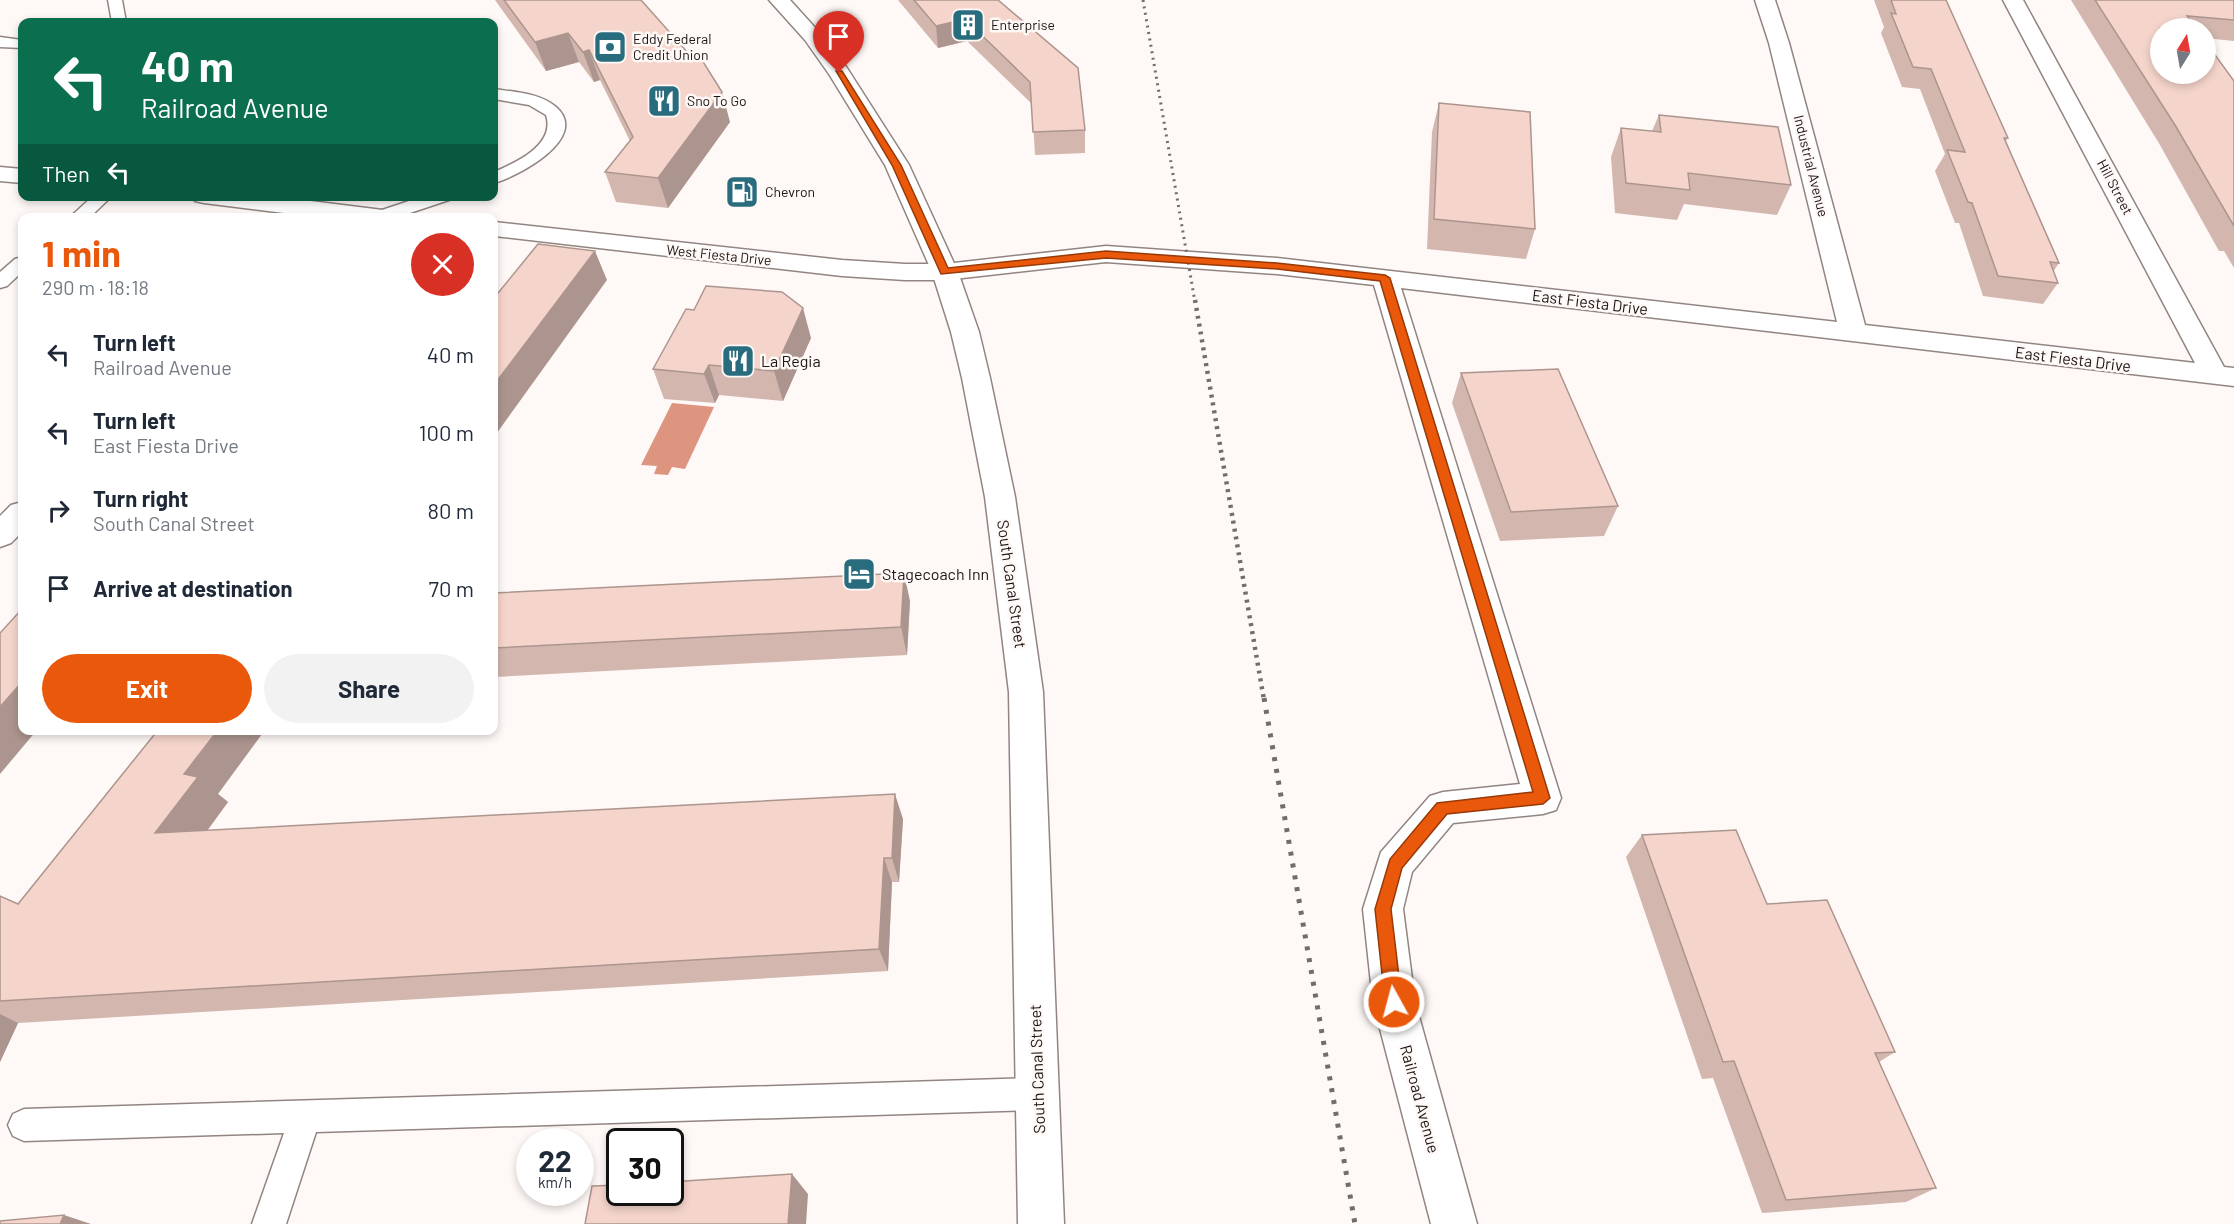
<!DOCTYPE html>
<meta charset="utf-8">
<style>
:root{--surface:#fff;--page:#f2f2f3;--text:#1f2937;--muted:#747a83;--accent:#ea580c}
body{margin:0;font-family:Barlow,sans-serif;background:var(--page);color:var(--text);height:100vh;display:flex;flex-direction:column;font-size:22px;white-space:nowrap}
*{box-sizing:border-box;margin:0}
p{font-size:20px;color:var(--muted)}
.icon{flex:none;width:33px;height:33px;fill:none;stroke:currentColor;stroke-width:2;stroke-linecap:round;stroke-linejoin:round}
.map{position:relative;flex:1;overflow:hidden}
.details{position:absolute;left:18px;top:213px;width:480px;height:522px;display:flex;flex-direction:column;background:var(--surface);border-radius:12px;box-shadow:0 3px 9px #0003}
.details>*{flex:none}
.banner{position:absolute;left:18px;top:18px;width:480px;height:183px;border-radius:12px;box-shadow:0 3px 9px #0003;background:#0b6e4f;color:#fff;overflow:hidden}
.needle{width:39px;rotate:11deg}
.tools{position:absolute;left:2150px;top:18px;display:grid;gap:12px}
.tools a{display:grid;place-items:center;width:66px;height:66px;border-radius:50%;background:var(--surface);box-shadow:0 3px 9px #0003;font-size:30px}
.speed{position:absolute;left:516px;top:1128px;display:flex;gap:12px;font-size:30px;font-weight:700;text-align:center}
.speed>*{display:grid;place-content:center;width:78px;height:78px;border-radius:50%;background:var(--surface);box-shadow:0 3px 9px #0003;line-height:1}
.speed small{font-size:15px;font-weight:400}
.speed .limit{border:3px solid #111;border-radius:9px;background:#fff;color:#111}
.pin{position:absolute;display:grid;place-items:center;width:51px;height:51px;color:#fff;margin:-62px -26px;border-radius:50% 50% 50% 0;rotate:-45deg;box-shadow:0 0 6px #0007}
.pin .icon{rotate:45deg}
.me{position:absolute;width:66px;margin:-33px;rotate:353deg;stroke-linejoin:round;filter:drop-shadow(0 0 4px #0008)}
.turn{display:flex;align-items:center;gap:21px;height:126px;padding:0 24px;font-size:27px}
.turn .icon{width:78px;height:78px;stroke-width:2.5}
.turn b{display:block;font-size:42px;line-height:51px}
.then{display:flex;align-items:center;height:57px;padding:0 24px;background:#0003;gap:12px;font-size:22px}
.round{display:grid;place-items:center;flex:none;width:63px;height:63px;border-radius:32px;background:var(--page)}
.summary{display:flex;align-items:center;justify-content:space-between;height:102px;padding:0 24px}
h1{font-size:36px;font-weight:700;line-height:45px;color:var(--accent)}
.button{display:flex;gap:12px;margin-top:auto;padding:12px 24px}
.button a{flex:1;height:69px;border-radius:36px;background:var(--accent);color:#fff;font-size:24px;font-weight:700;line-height:69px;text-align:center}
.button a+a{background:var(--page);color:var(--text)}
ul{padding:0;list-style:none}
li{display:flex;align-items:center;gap:18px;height:78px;padding:0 24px}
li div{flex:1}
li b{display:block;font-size:22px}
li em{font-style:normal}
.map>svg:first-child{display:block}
</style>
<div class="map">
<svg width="2234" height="1224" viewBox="0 0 2234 1224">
<rect width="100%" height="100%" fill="#fef8f6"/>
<path fill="#de957f" d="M672,403L714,407L685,469L672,467L668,475L654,474L657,466L641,465Z"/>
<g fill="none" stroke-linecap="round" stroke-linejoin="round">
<defs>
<path id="service" d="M108,0H122L126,22H112Z
M0,37L22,40V48L0,47Z
M494,89C514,92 540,93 556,107C591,138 517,177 494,183V172C515,163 556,145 546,115L529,105L494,99Z
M93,196H112L89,218H69Z
M424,196H451L449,200L395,218L373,216L376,212Z
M22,257V272L7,286L0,288V272L15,259Z
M1037,1078L1048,1083L1053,1094L1048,1105L1037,1110L316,1132L286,1224H252L284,1133L24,1141L13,1136L8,1125L13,1114L24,1109Z"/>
<path id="minor" d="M1755,0H1775L1789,43L1865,325L2195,363L2003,0H2023L2224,367L2234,368V386L1401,288L1561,798L1556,810L1543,814L1453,823L1412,872L1403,909L1415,1002L1477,1224H1431L1373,1002L1363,909L1381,852L1430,796L1443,792L1520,784L1374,285L1277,274L1106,262L945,280H905L842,276L494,236V222L842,260L905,264H945L1106,246L1277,258L1837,322L1769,43Z
M0,167L22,169V183L0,181Z
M192,196H270L391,211L400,213L403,218H324L204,203L195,201Z
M22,502V532L11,543L0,547V516L11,505Z"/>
<path id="trunk" d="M769,0H790L819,32L847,68L909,165L958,272L979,332L990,378L1015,497L1043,692L1064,1224H1018L1009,692L985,497L962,378L951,332L932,272L885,165L829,74L805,40Z"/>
</defs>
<use href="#service" stroke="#928581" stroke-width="3"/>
<use href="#minor" stroke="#928581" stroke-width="3"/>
<use href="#trunk" stroke="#928581" stroke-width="3"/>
<use href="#service" fill="#fff" fill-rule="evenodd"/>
<use href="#minor" fill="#fff" fill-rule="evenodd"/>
<use href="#trunk" fill="#fff" fill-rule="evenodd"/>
<path stroke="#726c6a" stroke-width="3" stroke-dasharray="2 4.5" stroke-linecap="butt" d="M1143,0L1195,302"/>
<path stroke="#726c6a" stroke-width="4.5" stroke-dasharray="3 5" stroke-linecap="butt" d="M1195,300L1264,700"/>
<path stroke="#726c6a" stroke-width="5" stroke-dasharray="4 8" stroke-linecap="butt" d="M1264,698L1355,1224"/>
</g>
<path fill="#d3b7af" d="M495,0H641L730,122L668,208L616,202L605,172L630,141L600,80L594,82L579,62L546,71Z
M898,0H998L1085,130V153L1035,155L1032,104L967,41L938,48Z
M1874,0H1946L2008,138L2006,141L2059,263L2053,272L2058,283L2043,304L1983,296L1959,223H1955L1935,171L1945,154L1920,89L1902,87L1881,33L1884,27Z
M2071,0H2234V41L2205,38V28H2160L2234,81V268L2224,251H2219L2160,145Z
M1439,103L1535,229L1526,259L1427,249L1432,132Z
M1659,115L1791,185L1777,215L1684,204L1677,220L1615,213L1611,157L1621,128L1652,131Z
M811,338L783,401L719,395L715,403L664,399L653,369Z
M1461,373L1618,506L1604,536L1500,541L1452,403Z
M494,593L910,601L907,655L494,677Z
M218,794L228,802L207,831L903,819L899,882H892L888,971L18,1023L0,1062V896L18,904Z
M1642,835L1895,1052L1879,1062L1936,1188L1906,1202L1762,1213L1713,1078L1702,1079L1626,857Z"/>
<path fill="#ac958e" d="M965,19L967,41L938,48L936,26Z
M568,33L579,62L546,71L535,42Z
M589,50L600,80L594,82L583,52Z
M722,92L730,122L668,208L658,178Z
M595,251L607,280L494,437V385Z
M803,308L811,338L783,401L774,371Z
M709,365L719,395L715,403L704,374Z
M904,573L910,601L907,655L901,627Z
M22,682V730H37L0,774V707Z
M218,730H265L218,794L228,802L187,858L155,833L184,774Z
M895,794L903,819L899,882L892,858Z
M884,858L892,882L888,971L879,949Z
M0,1014L18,1023L0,1062Z
M792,1174L808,1194L806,1224H788Z
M64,1215L91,1224H60Z"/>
<path fill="#f5d5cb" stroke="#ac958e" stroke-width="1.5" d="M504,0H641L689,54L697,52L722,92L658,178L605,172L633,137L589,50L583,52L568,33L535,42Z
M914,0H998L1078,68L1085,130L1033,132L1030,82L965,19L936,26Z
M1891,0H1946L2008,138H2004L2059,263L2050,262L2058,283L1998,276L1972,203L1968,202L1947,150L1965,152L1931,69L1913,67L1891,13L1896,14Z
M2095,0H2234V20L2187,16L2196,28H2160V74H2205V41L2234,81V226L2175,125Z
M1439,103L1530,112L1535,229L1434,219Z
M1659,115L1778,127L1791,185L1688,173L1690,190L1626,183L1621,128L1661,132Z
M538,244L595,251L494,385V298Z
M706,286L782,292L803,308L774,371L709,365L704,374L653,369L686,309L694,310Z
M1558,369L1618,506L1511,512L1461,373Z
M904,573L901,627L494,648V593Z
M22,609V682L0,707V633Z
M158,730H218L184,774L198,777L155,833L895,794L892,858H884L879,949L0,1001V896L18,904Z
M1736,830L1767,904L1827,900L1895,1052L1875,1053L1936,1188L1786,1200L1734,1061L1723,1062L1642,835Z
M792,1174L788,1224H585L592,1186L620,1185V1192H670V1182Z
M64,1215L60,1224H0V1221Z"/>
<path fill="#ea580c" stroke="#983908" stroke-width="1.5" d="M836,71H842L901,165L948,268L1106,251L1277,263L1385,275L1390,278L1550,798L1543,804L1447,814L1402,868L1391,909L1402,1002L1400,1008L1394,1010L1388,1008L1385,1002L1375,909L1390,859L1437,803L1533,792L1380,281L1277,269L1106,258L941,274L892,165Z"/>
<defs>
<symbol id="building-square" viewBox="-11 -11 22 22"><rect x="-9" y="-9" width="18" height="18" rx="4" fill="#296c7e" stroke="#fef8f6"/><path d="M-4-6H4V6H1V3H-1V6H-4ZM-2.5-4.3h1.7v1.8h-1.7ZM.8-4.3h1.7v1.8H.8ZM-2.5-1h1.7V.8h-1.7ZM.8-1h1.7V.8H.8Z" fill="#fff"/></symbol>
<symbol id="bank-square" viewBox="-11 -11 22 22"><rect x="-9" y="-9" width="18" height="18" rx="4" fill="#296c7e" stroke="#fef8f6"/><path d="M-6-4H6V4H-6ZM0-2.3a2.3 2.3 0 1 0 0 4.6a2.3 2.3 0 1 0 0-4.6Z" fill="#fff"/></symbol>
<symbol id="restaurant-square" viewBox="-11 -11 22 22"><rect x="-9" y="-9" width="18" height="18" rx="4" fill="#296c7e" stroke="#fef8f6"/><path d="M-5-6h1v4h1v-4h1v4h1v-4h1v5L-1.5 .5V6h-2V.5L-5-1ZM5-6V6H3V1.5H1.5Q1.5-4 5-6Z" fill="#fff"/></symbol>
<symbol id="fuel-square" viewBox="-11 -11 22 22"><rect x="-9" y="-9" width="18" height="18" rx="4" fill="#296c7e" stroke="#fef8f6"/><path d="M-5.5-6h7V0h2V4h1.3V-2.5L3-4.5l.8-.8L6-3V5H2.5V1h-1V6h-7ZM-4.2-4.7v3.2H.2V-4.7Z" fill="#fff"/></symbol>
<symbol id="hotel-square" viewBox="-11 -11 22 22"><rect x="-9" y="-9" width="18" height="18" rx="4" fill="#296c7e" stroke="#fef8f6"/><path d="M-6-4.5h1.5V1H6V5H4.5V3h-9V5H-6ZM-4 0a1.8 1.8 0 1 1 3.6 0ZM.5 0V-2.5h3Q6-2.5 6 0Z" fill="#fff"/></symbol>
</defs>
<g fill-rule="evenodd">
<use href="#building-square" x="949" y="6" width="38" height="38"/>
<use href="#bank-square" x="591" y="28" width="38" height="38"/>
<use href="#restaurant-square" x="645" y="82" width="38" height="38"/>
<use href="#fuel-square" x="723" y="173" width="38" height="38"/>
<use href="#restaurant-square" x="719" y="342" width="38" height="38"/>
<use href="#hotel-square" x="840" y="555" width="38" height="38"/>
</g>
<g text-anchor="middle" stroke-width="5" stroke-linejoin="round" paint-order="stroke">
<g font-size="14" fill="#1c1715" stroke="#fef8f6" text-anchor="start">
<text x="991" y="30">Enterprise</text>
<text x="633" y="44">Eddy Federal<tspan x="633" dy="16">Credit Union</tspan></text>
<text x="687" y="106">Sno To Go</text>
<text x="765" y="197">Chevron</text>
</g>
<g font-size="14" fill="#1c1715" stroke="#fef8f6">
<text transform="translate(1811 166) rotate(76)" y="5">Industrial Avenue</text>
<text transform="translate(2115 187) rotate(62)" y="5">Hill Street</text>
<text transform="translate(719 255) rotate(6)" y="5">West Fiesta Drive</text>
</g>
<g font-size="16" fill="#1c1715" stroke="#fef8f6">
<text transform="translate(1590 302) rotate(7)" y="6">East Fiesta Drive</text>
<text transform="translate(2073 359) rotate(7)" y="6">East Fiesta Drive</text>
<text transform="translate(1012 584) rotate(82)" y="6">South Canal Street</text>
<text transform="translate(1037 1069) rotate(-92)" y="6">South Canal Street</text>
<text transform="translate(1420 1099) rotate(75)" y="6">Railroad Avenue</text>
</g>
<g font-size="16" fill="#1c1715" stroke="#fef8f6" text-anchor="start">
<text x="761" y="367">La Regia</text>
<text x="882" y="580">Stagecoach Inn</text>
</g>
</g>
</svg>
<div class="tools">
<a><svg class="needle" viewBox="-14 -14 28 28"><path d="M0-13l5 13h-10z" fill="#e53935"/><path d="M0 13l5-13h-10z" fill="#747a83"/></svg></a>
</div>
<div class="speed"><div>22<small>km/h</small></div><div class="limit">30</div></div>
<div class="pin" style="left:839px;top:73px;background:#d93025"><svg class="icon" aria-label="arrive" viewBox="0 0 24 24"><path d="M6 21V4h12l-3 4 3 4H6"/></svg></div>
<svg class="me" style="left:1394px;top:1002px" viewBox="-20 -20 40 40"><circle r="17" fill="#ea580c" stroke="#fff" stroke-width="3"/><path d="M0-11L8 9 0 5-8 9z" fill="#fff"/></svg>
<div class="banner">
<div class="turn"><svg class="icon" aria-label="left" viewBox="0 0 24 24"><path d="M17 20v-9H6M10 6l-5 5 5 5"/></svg><div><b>40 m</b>Railroad Avenue</div></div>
<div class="then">Then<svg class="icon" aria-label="left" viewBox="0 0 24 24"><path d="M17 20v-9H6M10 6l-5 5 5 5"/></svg></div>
</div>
<section class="details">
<div class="summary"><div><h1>1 min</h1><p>290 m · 18:18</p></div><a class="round" style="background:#d93025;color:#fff"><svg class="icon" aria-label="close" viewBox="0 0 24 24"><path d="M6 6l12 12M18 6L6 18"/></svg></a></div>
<ul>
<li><svg class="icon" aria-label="left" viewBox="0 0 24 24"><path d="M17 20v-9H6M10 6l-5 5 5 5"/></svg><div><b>Turn left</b><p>Railroad Avenue</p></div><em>40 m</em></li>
<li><svg class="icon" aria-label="left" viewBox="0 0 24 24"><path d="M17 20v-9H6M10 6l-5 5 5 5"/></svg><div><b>Turn left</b><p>East Fiesta Drive</p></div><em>100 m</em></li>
<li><svg class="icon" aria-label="right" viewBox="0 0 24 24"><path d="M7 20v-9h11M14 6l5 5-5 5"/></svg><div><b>Turn right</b><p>South Canal Street</p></div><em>80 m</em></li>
<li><svg class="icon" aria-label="arrive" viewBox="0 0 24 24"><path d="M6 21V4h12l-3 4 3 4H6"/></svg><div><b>Arrive at destination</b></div><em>70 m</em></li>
</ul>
<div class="button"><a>Exit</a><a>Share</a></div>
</section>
</div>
